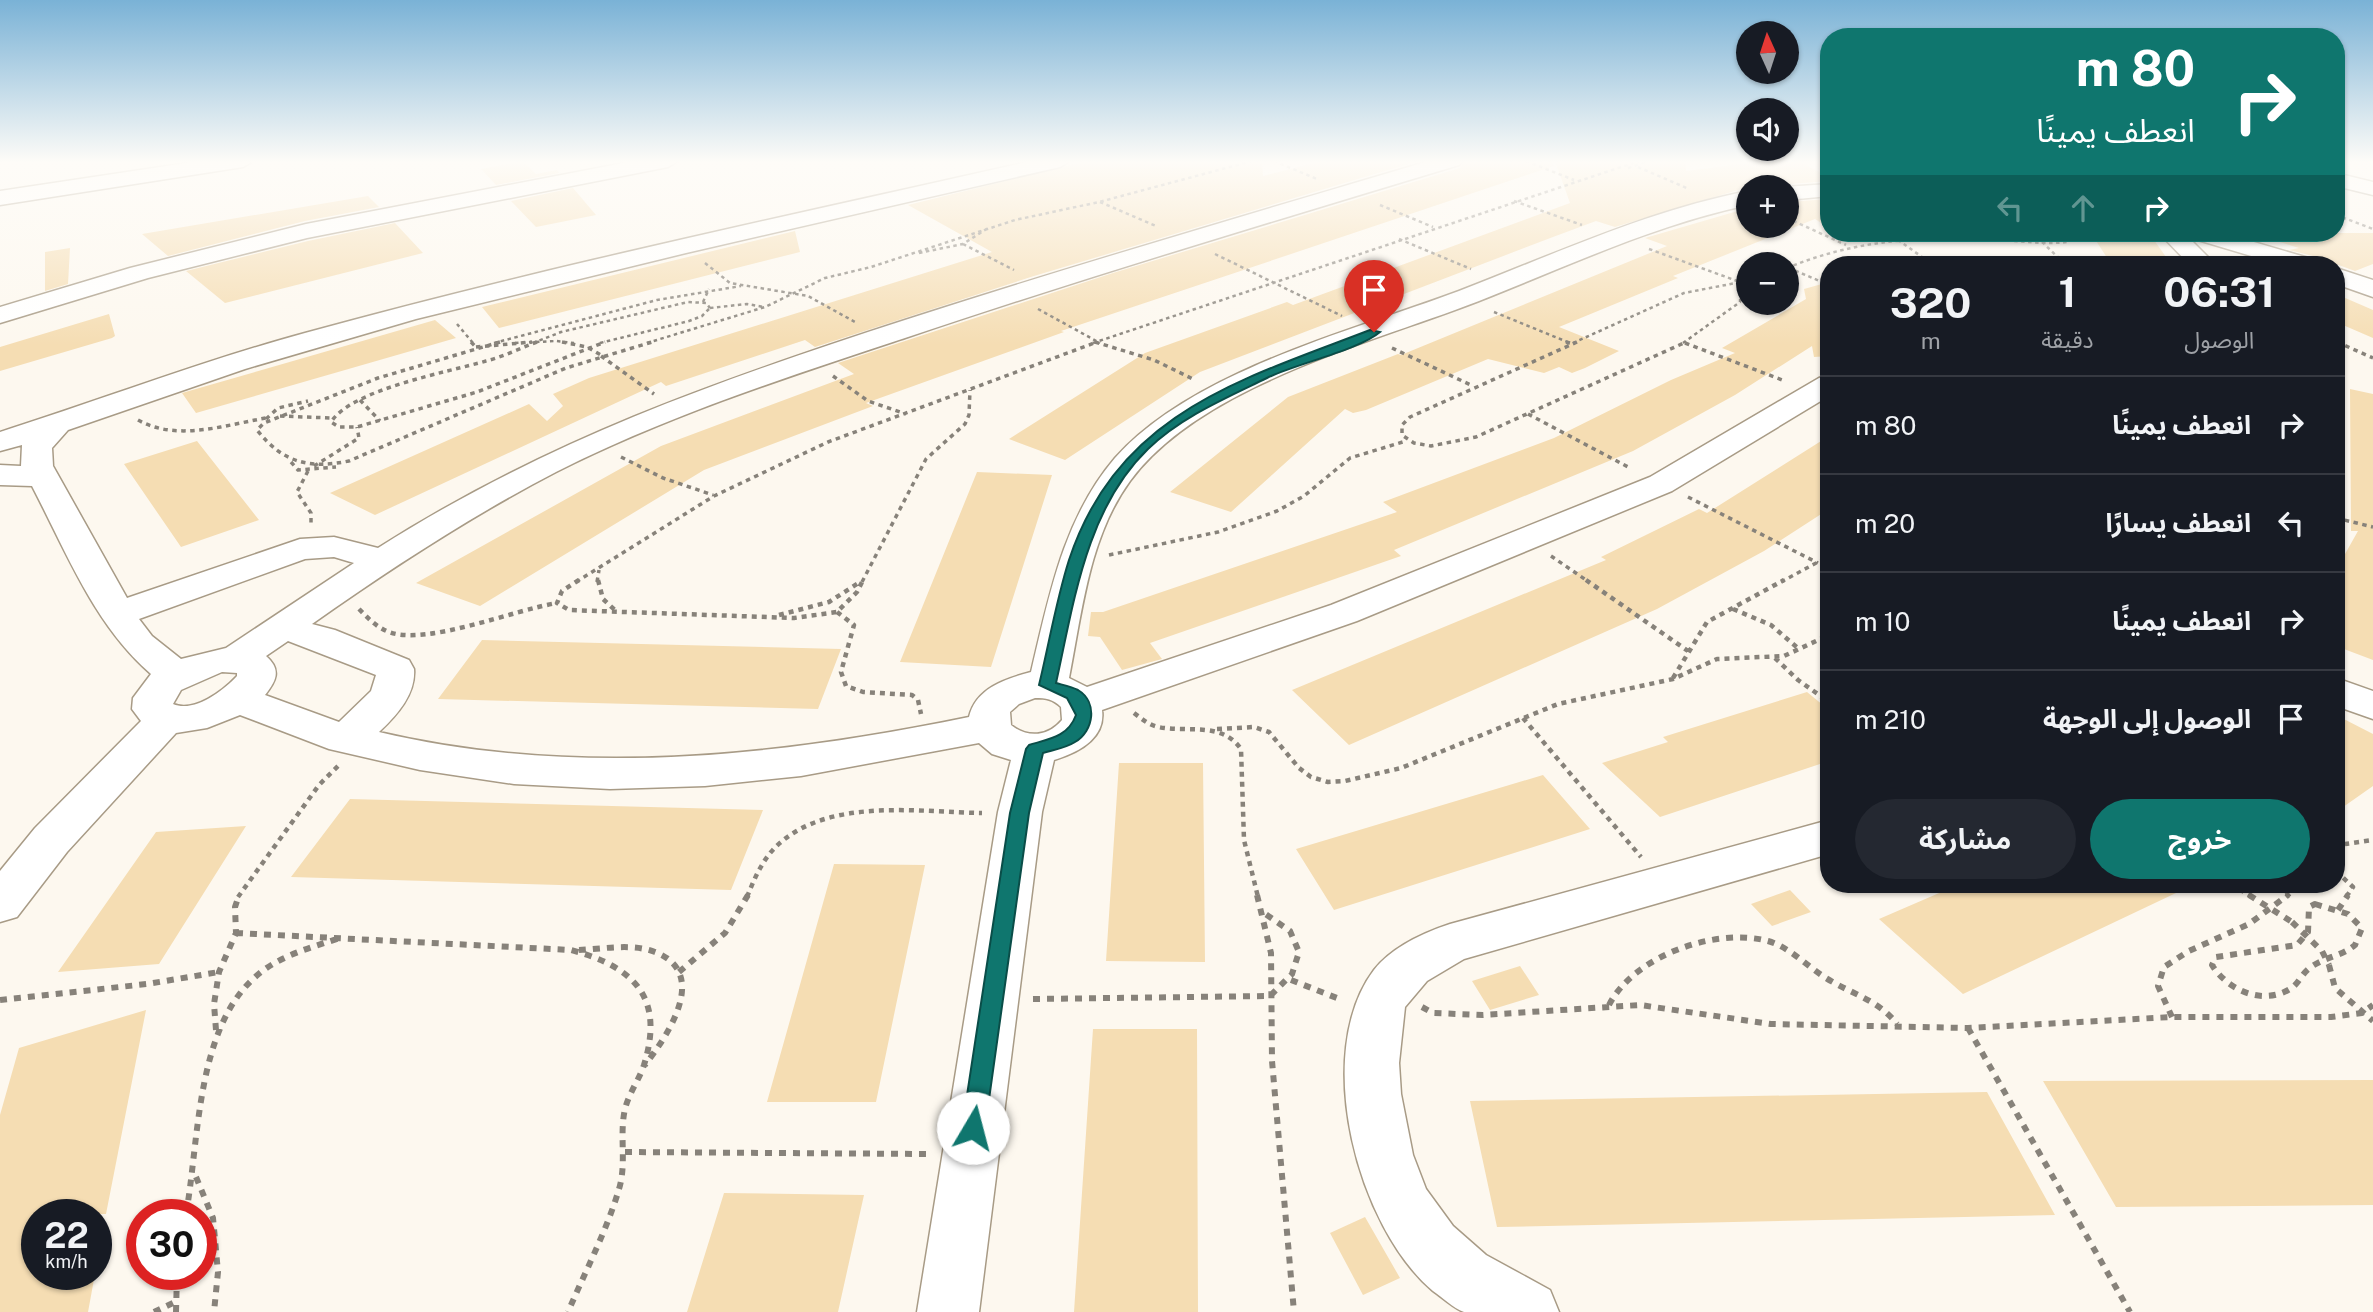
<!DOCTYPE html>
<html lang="ar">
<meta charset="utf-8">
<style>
:root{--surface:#171b24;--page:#242831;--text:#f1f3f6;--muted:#9ea1a6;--line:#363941;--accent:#0f766e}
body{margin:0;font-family:"Public Sans","Noto Sans Arabic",sans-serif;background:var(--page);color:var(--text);direction:rtl;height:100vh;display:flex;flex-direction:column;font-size:26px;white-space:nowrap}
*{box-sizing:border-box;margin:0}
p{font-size:23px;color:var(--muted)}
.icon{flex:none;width:38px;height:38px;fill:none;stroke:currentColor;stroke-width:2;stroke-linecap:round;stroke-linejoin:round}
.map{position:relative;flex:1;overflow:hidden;direction:ltr}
.side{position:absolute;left:1820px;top:256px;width:525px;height:637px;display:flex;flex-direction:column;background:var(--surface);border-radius:28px;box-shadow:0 2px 5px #0004;direction:rtl}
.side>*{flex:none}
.hud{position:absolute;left:1820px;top:28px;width:525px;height:214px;border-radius:28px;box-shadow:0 2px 5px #0004;direction:rtl;background:#0f766e;color:#fff;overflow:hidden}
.needle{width:46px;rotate:357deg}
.controls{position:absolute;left:1736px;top:21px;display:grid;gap:14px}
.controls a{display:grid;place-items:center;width:63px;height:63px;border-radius:50%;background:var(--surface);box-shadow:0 2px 5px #0004;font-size:35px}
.speed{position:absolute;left:21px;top:1199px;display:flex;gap:14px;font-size:35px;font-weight:700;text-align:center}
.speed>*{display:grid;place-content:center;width:91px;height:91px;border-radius:50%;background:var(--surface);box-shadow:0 2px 5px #0004;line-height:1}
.speed small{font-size:18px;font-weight:400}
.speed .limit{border:10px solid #d22;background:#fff;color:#111}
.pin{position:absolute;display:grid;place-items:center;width:60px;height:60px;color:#fff;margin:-72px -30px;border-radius:50% 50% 50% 0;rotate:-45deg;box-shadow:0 0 7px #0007}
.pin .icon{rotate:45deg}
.me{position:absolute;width:77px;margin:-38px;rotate:8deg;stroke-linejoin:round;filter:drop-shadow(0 0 5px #0008)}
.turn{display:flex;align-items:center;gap:24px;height:147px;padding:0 35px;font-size:32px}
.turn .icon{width:91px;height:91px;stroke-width:2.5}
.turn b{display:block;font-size:49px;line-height:60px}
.lanes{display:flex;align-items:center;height:66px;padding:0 35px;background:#0003;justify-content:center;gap:35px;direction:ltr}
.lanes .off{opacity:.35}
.eta{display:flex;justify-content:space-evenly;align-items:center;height:119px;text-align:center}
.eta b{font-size:42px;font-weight:700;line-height:49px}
.cta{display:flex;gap:14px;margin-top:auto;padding:14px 35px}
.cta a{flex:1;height:80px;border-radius:42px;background:var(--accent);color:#fff;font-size:28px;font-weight:700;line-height:80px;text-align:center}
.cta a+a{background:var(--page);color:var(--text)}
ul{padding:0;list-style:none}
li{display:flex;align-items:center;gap:21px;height:98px;padding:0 35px;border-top:2px solid var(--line)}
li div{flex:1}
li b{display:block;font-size:26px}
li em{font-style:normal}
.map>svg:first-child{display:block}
</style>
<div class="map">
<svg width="2373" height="1312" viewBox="0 0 2373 1312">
<rect width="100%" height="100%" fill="#fdf8ef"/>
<path fill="#f5ddb3" d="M523,161L536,174L557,170L559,173L496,185L481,169Z
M1087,161H1262L1263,176L1321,161H1418L1034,276L815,347L805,340L666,386L661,382L375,515L330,493L529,404L547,421L563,406L553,394L589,378L992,252L908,205Z
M1464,161H1553L1554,166L1061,331L1064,332L866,403L873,406L704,470L480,606L416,583L661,446L854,374L838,363L1113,273L1460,168Z
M1555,161H1685L1686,171L1764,161H1798L1829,177V181L1748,187L1615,227L1596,221L1553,237L1200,372L1065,460L1009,439L1145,353L1287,302L1293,305L1570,203Z
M573,188L596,215L536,227L511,201Z
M368,196L379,207L305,221L168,256L142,234Z
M1829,199V228L1815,219L1673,276L1678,278L1559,327L1619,351L1585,368L1572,373L1559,367L1544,373L1488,359L1366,410L1353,413L1345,409L1231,512L1170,492L1288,397L1398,354L1401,355L1667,246L1645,238L1748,208V226H1787V202Z
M395,223L423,253L225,303L186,271L308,241Z
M795,231L800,252L499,328L482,307Z
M2091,233H2149L2171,264H2111Z
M2271,233H2373V264L2355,271L2336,264H2318L2313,256L2289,250L2299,248L2270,239Z
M70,248L68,284L45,291V252Z
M1829,282V356L1814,357L1812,346L1735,395L1633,451L1394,550L1401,556L1150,643L1162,659L1122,670L1100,637L1088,636L1091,612H1103L1397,512L1383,502L1554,438L1671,380L1735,353L1722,348L1806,299L1804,289Z
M2336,294L2373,310V338L2336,322Z
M109,314L115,336L112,338L0,371V347Z
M435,320L456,338L196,413L182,393Z
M2350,389L2373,394V660L2336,646V570L2358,531H2351Z
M1829,436V509L1764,551L1657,609L1349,745L1292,690L1606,560L1601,557L1699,509L1707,513Z
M197,441L259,520L181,547L124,464Z
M977,472L1052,475L991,667L900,662Z
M482,640L841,649L818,709L438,699Z
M1807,692L1829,710V761L1660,817L1602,763L1668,742L1663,737Z
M2336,715L2373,734V786L2336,812Z
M1119,763H1203L1205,962L1106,961Z
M1543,775L1590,829L1334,910L1296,849Z
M350,799L763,810L731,890L291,877Z
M246,826L159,964L58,972L156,832Z
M834,864L925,865L876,1102H767Z
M1960,884H2195L1963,994L1879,919Z
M1790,890L1811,912L1772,926L1751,904Z
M1520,966L1539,995L1490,1010L1472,981Z
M146,1010L106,1214H37V1274H95L88,1312H0V1115L19,1048Z
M1093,1029H1197L1198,1312H1074Z
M2373,1080V1205L2116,1207L2043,1081Z
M1987,1092L2055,1215L1497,1227L1470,1101Z
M724,1193L864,1195L838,1312H687Z
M1365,1217L1400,1278L1363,1295L1330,1233Z"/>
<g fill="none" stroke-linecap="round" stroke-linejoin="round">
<defs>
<path id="minor" d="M200,161H253L243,167L0,205V191Z
M634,161H678L668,167L307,238L148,278L0,323V307L130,268L306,224Z
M1031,161H1070L1060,167L686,253L416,319L245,369L68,430L52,448L53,466L127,598L300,539L334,537L378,548C546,441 717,381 905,320C1078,264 1254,213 1429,161H1462L1459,165C1274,221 1089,276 905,338C787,377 667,416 556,472C471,516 390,569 312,624L335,630L409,660L414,669C416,694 397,715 379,732C574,778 775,757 969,717C976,688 1005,679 1031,672C1049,597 1063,519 1115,458C1192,371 1352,331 1459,291C1555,254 1647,211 1748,191V205C1654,225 1568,266 1479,301C1371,343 1201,385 1130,481C1089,537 1082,612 1069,678L1087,687L1331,605L1650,477L1819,378L1829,375V396L1672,491L1357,621L1102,710C1106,739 1077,753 1054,760L1042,812L979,1312H917L998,812L1011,760L992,754L979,743L801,776L705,786L610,789L514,784L420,770L329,749L240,715L207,728L176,733L67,852L17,917L0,922V871L35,828L141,721L132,709L133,698L151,674C94,625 66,551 32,486L0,485V465L21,466L22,445L0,451V432C101,400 202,361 305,333C545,267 788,216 1031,161ZM334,557L354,563L226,648L181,659L152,636L139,619L305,559ZM288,641L376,675L371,691L339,722L265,695C276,681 282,670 266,656ZM222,672L237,673V676C223,691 194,713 173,704L181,690ZM1035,698C1046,698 1053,699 1061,707L1062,720C1048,737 1027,738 1011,725L1010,712L1019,704Z
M2336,173L2373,182V195L2336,186Z
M1829,184V196L1787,200V187H1784Z
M2159,233H2184L2215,264H2189Z
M2187,233H2223L2312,259L2315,264H2278L2191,238Z
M2336,268L2373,280V297L2336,284Z
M2336,678L2373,691V719L2336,706Z
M1829,820V854L1464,959L1427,981L1405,1007L1399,1063L1401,1094L1413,1155L1426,1189L1453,1226L1486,1255L1550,1290L1559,1312C1539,1312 1479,1312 1464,1312C1453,1308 1442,1297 1433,1291C1358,1228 1311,1054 1374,970C1392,947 1423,933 1450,924Z"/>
</defs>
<use href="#minor" stroke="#a89b86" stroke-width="3"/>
<path stroke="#87827a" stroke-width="2.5" stroke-dasharray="3.5 3.5" stroke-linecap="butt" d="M1274,161L1317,179
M1526,161L1574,180
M1638,167L1689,189
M1628,168L1648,161
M1514,201L1582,225
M1100,202L1156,226
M1380,205L1433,227
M2336,215L2373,229
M1787,218L1846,245
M1399,239L1471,269
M1898,240L1932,264
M2042,242L2065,264
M963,244L1014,270
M1649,249L1740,282
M919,253L963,244L988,228
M1215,254L1342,316
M705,263L730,283L808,296L855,322
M1787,268C1852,241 1917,236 1987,239C2014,240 2040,245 2067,242L2060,233
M1789,268L1829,285
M1741,282L1748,281
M703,302L709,289
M710,308L747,304L764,307
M1038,309L1100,343
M1494,312L1570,343
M457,324L473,343
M2336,341L2341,343
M494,343L657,300L741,286
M533,343L561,332L688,302L706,303L710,308
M600,343L689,321L702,316L710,308
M647,343L765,307L825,278L871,267L1015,220L1099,202L1252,161
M1093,343L1639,161
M1573,343L1684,293L1741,282
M1683,343L1740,302L1741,282"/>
<path stroke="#87827a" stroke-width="3.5" stroke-dasharray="4.5 4.5" stroke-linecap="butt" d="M471,342L476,347
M500,342L378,378L264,423L257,430C283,463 309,469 349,461L566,368L652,342
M537,342C520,348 503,357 486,361C449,372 352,389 331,422L339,427H357L477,392L605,342
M1095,342L1154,360L1195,380
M1566,342L1570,343
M1577,342L1410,417L1402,425V435L1414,443L1431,446L1476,437L1686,342
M2337,342L2373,358
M1685,343L1785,381
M1392,348L1473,386
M601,356L654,394
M833,376L868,401L906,414
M360,400L380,421
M1528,414L1630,468
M280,416L331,418
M266,419L278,408L308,401
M138,420C177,442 225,425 266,418
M621,457L663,478L713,495
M291,462L298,470L336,467
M314,466L359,438L357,427
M308,471L297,492L311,513V526
M1688,497L1818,563
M2336,518L2373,527
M1109,555L1218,532L1277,511L1304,496L1350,458L1406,441
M1551,556L1589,582
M576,582L714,496L828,442L1097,342
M597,582L599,570
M862,582L926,459L965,424L969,415L970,390
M1781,582L1829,556"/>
<path stroke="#87827a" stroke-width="4.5" stroke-dasharray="5 5" stroke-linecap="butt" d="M579,580L562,591L557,603L569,610L794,618L837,612L857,592L863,580
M598,580L603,599L617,612
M1586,580L1688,651
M359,609C368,618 376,627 389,632C426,646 514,610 557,603
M1733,609L1771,625L1800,650
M837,612L854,625L841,672L846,686L863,692L912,695L918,700L921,714
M779,615L829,602L860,582
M1775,658L1798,680L1829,702
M1673,678L1707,622L1784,580
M1134,713C1142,719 1149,725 1158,727C1188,733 1221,721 1241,749L1244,840L1258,897
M1523,718L1641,857
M1217,729L1254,727L1269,732L1299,768L1311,777L1328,782L1345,781L1401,768L1558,704L1673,679L1717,659L1784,656L1829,635
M2336,850L2345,844L2373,840
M2336,871L2353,887L2346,897
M2231,884L2252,897
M238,897L319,785L338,766
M747,897C755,877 764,856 781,842C833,798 919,812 982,813
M2286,897L2301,884"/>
<path stroke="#87827a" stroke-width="6" stroke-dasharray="7 7" stroke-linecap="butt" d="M1257,895L1271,953L1272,1061L1294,1312
M2249,895L2292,922
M2315,904L2348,914L2362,928L2355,945C2342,956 2325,957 2311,967C2303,972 2300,981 2293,987C2265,1007 2228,991 2212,965L2216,957L2297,945L2308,932L2309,907Z
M2338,910L2348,895
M236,933L571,950C634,967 665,997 644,1065C639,1080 629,1093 625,1109C619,1135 627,1163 619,1189C607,1230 585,1272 568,1312
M579,950C603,949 632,943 655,952C710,973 668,1035 645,1065
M2329,965L2335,988L2373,1021
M679,972L725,933L748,895
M1291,980L1342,1000
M1033,999L1270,996L1292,974L1299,952L1290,931L1264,913
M0,1000L147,984L219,972
M1609,1005C1634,956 1715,927 1768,941C1792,948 1809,969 1831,981C1855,995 1879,1001 1897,1024
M1422,1007L1433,1013L1483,1015L1640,1005L1771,1024L1968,1028L2172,1017H2331L2362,1013L2373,1005
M2172,1017L2158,986L2164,967L2189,951L2249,924L2288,895
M1968,1028L2130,1312
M216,1030L214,1004L219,972L236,933L235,907L239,895
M625,1152L927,1154
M196,1177L213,1218L218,1272L214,1312
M186,1214C199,1142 196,1032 253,979C277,956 310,948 340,938
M154,1312L175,1302
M176,1312L177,1274"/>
<use href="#minor" fill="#fff" fill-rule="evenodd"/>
<path stroke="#87827a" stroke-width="2.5" stroke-dasharray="3.5 3.5" stroke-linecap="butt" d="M515,343L556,341L574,343"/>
<path stroke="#87827a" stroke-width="3.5" stroke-dasharray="4.5 4.5" stroke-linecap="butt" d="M562,342L587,347L601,355
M476,347L532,342"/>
<path stroke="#87827a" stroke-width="6" stroke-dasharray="7 7" stroke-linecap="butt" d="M2292,922L2322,951L2329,965"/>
</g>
<linearGradient id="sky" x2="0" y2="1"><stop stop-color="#7ab2d6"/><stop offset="0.47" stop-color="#fefcf8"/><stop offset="1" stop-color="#fefcf8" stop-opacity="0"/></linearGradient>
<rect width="2373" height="345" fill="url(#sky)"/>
<path fill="#0f766e" stroke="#0a4d48" stroke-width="2" d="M1370,330L1380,332C1359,350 1295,364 1267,378C1226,398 1181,417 1148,449C1086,509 1074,602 1056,683C1063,685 1072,687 1078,690C1098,702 1094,731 1075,742C1066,748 1053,750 1043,753L1029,813L985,1128L981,1135L973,1139L965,1135L962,1128L1010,813L1026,749L1029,745C1049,739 1068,737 1076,715L1067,698L1039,685C1049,644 1056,601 1069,560C1118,413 1240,380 1370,330Z"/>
</svg>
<div class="controls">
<a><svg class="needle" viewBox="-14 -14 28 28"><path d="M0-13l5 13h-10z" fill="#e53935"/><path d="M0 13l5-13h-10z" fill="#9ea1a6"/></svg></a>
<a><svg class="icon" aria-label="sound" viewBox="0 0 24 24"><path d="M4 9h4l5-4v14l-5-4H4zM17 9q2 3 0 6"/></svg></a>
<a>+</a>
<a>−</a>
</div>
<div class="speed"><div>22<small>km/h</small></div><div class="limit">30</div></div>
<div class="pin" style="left:1374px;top:332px;background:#d93025"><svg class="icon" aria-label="arrive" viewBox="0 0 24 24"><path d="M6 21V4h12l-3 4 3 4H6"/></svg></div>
<svg class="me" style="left:973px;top:1128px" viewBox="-20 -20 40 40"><circle r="19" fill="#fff"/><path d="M0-13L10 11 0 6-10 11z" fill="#0f766e"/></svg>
<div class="hud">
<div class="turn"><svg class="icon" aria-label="right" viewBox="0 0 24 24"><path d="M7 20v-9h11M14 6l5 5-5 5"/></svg><div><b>80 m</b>انعطف يمينًا</div></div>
<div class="lanes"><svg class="icon off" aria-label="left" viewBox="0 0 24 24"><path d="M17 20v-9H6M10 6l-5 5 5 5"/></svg><svg class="icon off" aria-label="ahead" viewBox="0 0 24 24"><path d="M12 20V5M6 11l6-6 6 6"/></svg><svg class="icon" aria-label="right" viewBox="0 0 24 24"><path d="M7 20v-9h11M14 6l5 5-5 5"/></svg></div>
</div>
<section class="side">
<div class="eta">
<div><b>06:31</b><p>الوصول</p></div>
<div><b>1</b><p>دقيقة</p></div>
<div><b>320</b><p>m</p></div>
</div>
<ul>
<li><svg class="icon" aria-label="right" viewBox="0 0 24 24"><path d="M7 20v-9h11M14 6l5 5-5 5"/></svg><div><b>انعطف يمينًا</b></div><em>80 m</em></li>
<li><svg class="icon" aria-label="left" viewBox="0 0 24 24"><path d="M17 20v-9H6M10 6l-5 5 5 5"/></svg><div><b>انعطف يسارًا</b></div><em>20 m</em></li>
<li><svg class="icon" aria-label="right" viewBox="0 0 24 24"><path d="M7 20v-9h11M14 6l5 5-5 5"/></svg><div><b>انعطف يمينًا</b></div><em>10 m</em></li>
<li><svg class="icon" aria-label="arrive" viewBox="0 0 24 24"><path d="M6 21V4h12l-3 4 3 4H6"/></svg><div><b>الوصول إلى الوجهة</b></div><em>210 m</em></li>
</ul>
<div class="cta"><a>خروج</a><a>مشاركة</a></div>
</section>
</div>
